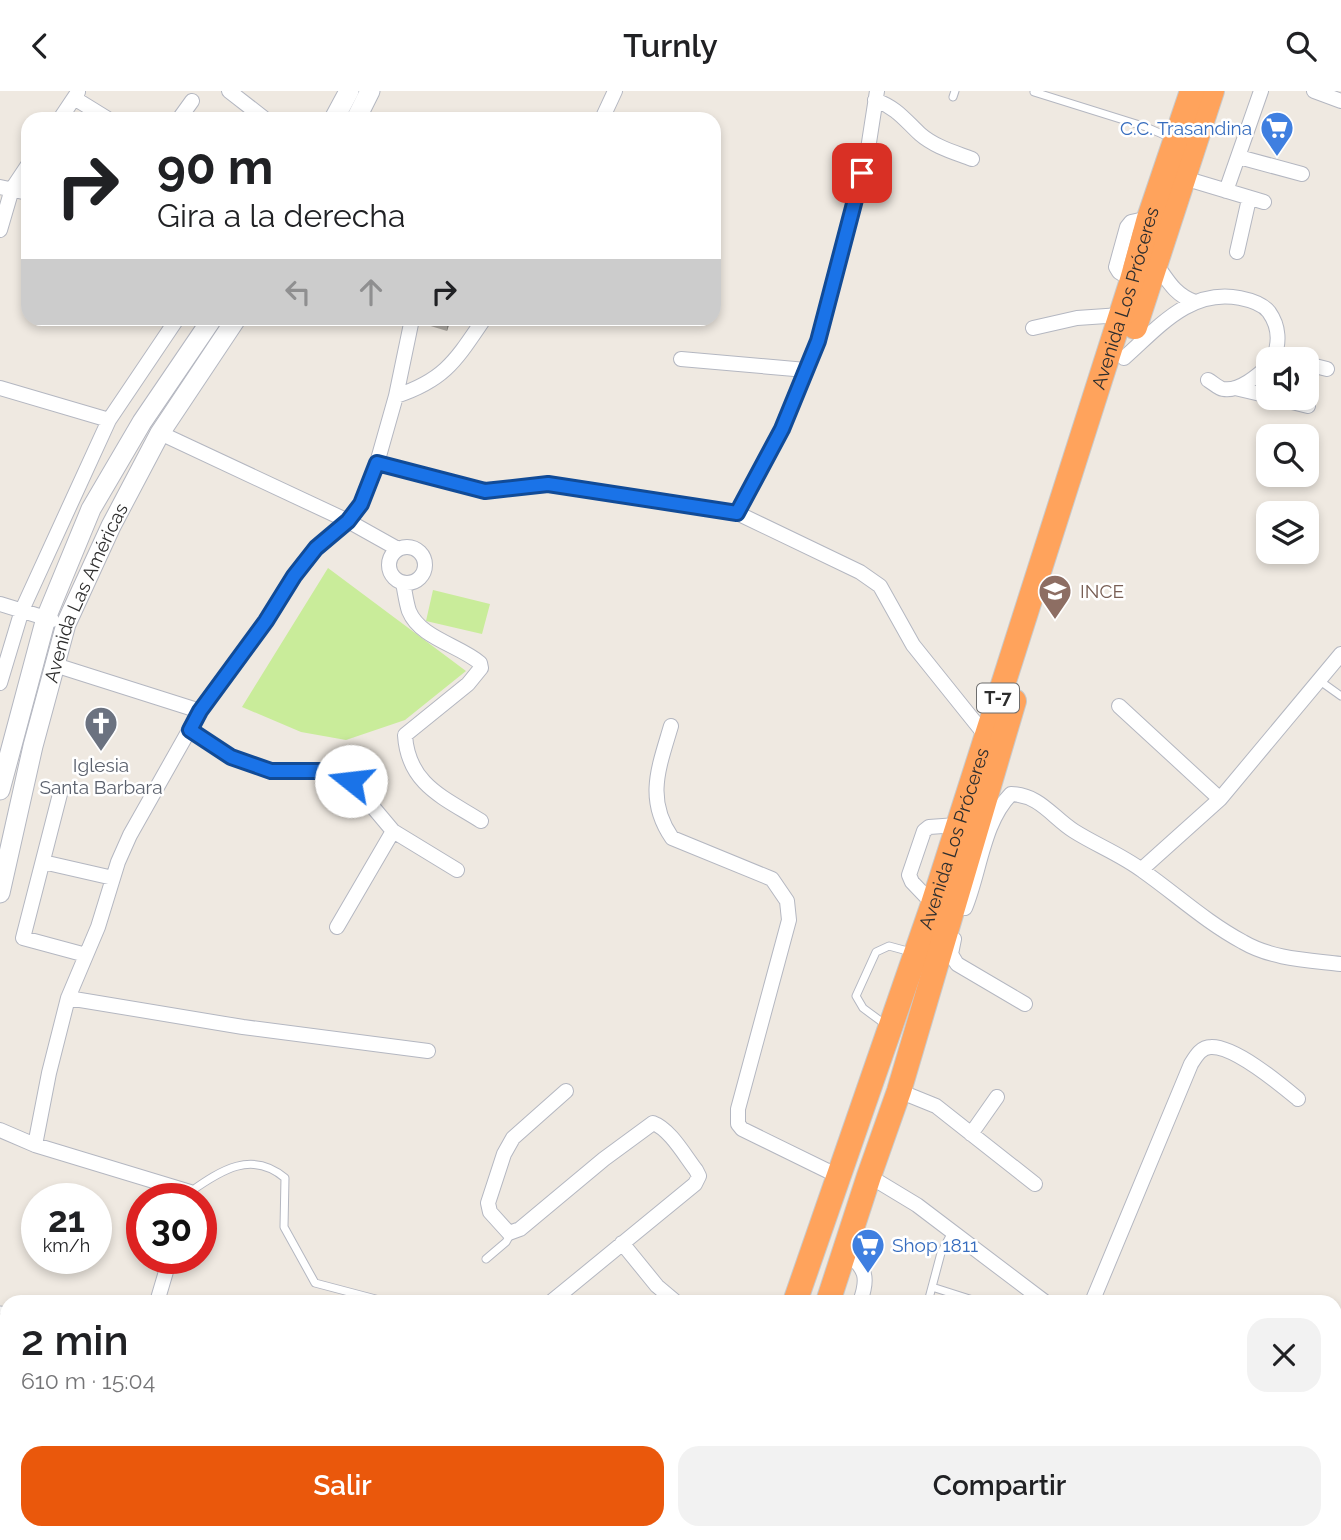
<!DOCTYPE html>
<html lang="es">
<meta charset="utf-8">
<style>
:root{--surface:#fff;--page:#f2f2f2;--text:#202124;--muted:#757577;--accent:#ea580c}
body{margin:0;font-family:Raleway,sans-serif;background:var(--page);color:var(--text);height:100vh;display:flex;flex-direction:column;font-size:26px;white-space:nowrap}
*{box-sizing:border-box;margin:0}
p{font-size:23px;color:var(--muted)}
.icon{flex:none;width:38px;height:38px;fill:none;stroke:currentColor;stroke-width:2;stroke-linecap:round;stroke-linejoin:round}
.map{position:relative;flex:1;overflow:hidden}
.drawer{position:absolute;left:0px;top:1204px;width:1342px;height:245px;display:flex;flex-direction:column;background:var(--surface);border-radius:21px 21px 0 0;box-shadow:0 4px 10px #0003}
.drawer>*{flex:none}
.guide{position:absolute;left:21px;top:21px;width:700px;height:214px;border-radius:21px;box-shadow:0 4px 10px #0003;background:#fff;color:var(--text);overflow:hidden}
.tools{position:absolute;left:1256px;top:256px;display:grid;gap:14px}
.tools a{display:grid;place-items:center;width:63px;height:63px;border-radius:14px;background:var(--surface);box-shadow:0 4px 10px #0003;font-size:35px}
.speed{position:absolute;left:21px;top:1092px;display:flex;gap:14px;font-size:35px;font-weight:700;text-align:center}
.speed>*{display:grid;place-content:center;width:91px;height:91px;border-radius:50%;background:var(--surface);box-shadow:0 4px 10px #0003;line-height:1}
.speed small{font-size:18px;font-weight:400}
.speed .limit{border:10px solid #d22;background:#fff;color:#111}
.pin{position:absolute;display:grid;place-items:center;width:60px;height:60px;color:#fff;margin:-30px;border-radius:14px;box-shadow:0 4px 10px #0006}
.me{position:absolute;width:77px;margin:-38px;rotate:286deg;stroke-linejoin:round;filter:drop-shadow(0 0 5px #0008)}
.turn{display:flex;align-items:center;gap:24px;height:147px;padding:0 21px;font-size:32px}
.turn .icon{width:91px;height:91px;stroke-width:2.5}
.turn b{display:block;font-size:49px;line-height:60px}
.lanes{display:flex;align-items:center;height:66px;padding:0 21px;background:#0003;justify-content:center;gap:35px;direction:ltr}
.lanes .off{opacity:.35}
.round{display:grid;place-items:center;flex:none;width:74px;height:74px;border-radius:21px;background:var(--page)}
.overview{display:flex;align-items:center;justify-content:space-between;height:119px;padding:0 21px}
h1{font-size:42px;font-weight:600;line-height:52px}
.action{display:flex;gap:14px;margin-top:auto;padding:14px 21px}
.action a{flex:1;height:80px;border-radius:21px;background:var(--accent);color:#fff;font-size:28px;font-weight:600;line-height:80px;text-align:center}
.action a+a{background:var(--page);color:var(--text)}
header{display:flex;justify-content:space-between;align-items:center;height:91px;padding:0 21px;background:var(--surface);font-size:32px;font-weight:600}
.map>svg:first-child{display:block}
</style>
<header><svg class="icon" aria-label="back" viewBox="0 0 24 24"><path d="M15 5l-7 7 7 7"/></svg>Turnly<svg class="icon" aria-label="search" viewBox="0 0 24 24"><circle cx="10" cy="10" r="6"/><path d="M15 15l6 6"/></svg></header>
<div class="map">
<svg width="1341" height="1449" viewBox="0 0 1341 1449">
<rect width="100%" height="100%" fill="#efe9e1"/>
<path fill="#c9ec9a" d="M328,477L466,580L405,629L346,649L301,641L242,616Z
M433,499L490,513L482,543L426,530Z"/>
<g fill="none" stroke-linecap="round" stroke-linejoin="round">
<defs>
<path id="lane" d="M1034,1L1146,36L1171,47
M953,6L955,0
M1320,590L1341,605
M886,934L863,917L856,905L876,861L889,855L911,861
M190,1101C221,1079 252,1059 285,1087L284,1136L315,1192L387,1211
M486,1168L506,1151L511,1142
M932,1196L979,1211
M928,1211L941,1162L952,1141
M0,1219L7,1220
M820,1449L823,1442"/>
<path id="street" d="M229,0L265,28
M1314,0L1341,10
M74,7L108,28
M875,9C897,17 904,28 920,43C935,56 954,61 972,68
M60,28L78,1
M179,28L192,10
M602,28L615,0
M1239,66L1302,83
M1184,87L1264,111
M0,96L28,102
M1226,100L1261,0
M0,139L12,98L28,74
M1237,161L1249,108
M1156,173C1168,190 1175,204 1195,211
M1132,189L1119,181L1116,176L1127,136L1131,131L1149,127
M1033,237L1077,227L1121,224
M1124,267C1158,237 1190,197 1240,207C1250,209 1263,213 1269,221C1279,235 1280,252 1273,268
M681,268L806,279
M1307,273L1327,278
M1208,289C1212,291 1218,297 1223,298C1239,301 1259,284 1269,274
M0,297L109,329
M1235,297L1269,305
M396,305C445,289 456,269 484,228
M1272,306L1308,315
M160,342L348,430L398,458
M377,372L485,400L548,393L737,422L860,481L880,495L913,554L986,645
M737,422L782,338L818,250L868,58L877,0
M389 474a18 18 0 1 1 36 0a18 18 0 1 1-36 0Z
M403,492C405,501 406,511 409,520C420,547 459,554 480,572L481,577L468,593L405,644C408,694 445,707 481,730
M0,513L52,529
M55,574L200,620
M0,592L22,519L109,329L177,228
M1119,615L1220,708
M671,635C659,676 645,708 672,747L772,788L787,810L789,829L738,1018V1033L742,1038L838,1085
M190,639L231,666L271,680H319L351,690L393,740L457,779
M60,703L23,847L86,864
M43,771L113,787
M1142,778L1220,708L1341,563
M933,813L912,791L909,784L924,740L929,736L957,734
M965,817C980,781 983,731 1011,703C1040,704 1052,726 1074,740C1096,754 1122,764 1143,780C1177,804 1206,831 1243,851C1272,868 1308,869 1341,873
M337,836L393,740
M954,848L951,863L957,873L1025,913
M68,907L243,936L428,960
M899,1000L936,1015L1035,1093
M0,1039L35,1054L190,1101L188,1108
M971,1043L997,1006
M35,1054L49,982L68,907L98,836L118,771L130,744L200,620L266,530L294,485L316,458L348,430L361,413L377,372L396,305L412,228
M869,1085L917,1114L1045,1211
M622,1152L657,1195L676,1211
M846,1161C866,1178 869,1186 860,1211
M157,1211L170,1167
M551,1211L695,1093L699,1085L696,1079C685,1065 670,1038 653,1032L604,1068L520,1138L509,1142L490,1121L488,1112L504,1063L513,1047L566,1000
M1092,1211L1191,973C1196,965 1201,956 1211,956C1235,955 1280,993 1298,1008
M0,1363L7,1347
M484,1442L504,1449
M80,1449L82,1442"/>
<g id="secondary">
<path d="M334,28L349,0"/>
<path d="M356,28L370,0"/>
<path d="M0,699L46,527L91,418L142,331L212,228"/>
<path id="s1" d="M0,802L33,655L66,533L111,435L160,342L236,228"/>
</g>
<g id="highway">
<path d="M1135,236L1212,0"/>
<path id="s2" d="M795,1211L933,813L1132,189L1149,127L1192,0"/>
<path d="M828,1211L869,1085L899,1000L1014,610"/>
<path d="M703,1449L705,1442"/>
<path d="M750,1449L752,1442"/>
</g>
</defs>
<use href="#lane" stroke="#b4b7c1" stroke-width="9"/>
<use href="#street" stroke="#b4b7c1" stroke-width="16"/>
<use href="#secondary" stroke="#b4b7c1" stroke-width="21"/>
<use href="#highway" stroke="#c9c9c9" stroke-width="26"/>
<use href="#lane" stroke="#fff" stroke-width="7"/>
<use href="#street" stroke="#fff" stroke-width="14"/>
<use href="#secondary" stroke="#fff" stroke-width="19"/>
<use href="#highway" stroke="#ffa35c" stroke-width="24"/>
</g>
<path fill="#afaba4" d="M424,228H451L447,240L424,233Z"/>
<path fill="#8e8b86" d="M448,228H451L447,240V229Z"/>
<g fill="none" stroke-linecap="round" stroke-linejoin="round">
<defs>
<path id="route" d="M351,690L319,680H271L231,666L190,639L200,620L266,530L294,485L316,457L348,430L361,413L377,372L485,400L548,393L737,422L782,338L818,250L862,82"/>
</defs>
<use href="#route" stroke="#114b97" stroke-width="18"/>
<use href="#route" stroke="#1a73e8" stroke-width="12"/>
</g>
<defs>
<symbol id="supermarket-pin" viewBox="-11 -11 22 30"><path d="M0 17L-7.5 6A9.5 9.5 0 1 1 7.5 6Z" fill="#3f7fe0" stroke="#fff"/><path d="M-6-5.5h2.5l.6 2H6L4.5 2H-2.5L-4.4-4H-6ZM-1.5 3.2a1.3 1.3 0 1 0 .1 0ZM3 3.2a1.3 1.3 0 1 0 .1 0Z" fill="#fff"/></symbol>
<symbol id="university-pin" viewBox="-11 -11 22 30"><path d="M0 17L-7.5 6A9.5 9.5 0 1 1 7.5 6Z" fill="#8d6e63" stroke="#fff"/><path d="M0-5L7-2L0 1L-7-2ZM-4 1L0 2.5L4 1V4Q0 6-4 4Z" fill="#fff"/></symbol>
<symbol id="church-pin" viewBox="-11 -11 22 30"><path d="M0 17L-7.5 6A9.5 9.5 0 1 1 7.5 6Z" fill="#6b7280" stroke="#fff"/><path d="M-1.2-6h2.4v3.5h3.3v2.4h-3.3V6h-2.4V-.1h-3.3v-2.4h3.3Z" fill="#fff"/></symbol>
</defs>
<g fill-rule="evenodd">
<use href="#supermarket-pin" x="1258" y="18" width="38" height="52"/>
<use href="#university-pin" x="1036" y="481" width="38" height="52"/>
<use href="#church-pin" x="82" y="613" width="38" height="52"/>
<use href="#supermarket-pin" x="849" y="1135" width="38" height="52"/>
</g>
<g text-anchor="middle" stroke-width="5" stroke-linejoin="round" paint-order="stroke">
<rect fill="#fff" stroke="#6d6d6d" stroke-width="2" x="977" y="592.5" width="42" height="29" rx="5"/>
<g font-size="18" font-weight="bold" fill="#2e2e2e">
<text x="998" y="613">T-7</text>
</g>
<g font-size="19" fill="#366cbe" stroke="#fff" text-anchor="end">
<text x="1252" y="44">C.C. Trasandina</text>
<text x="892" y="1161" text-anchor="start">Shop 1811</text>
</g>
<g font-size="19" fill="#2e2e2e" stroke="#fff">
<text dy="7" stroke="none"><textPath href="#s2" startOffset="1057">Avenida Los Próceres</textPath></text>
<text dy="7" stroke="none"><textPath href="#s1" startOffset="313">Avenida Las Américas</textPath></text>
<text dy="7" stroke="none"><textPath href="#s2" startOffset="490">Avenida Los Próceres</textPath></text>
</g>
<g font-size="19" fill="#785e54" stroke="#fff" text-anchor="start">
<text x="1080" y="507">INCE</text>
</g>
<g font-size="19" fill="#5b616d" stroke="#fff">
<text x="101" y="681">Iglesia<tspan x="101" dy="22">Santa Barbara</tspan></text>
</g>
</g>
</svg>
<div class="tools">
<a><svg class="icon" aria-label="sound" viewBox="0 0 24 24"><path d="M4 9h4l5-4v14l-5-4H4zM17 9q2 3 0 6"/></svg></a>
<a><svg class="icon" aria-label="search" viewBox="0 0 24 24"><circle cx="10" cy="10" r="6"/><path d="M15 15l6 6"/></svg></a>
<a><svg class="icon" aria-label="layers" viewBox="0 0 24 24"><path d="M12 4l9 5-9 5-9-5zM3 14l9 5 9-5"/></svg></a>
</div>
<div class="speed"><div>21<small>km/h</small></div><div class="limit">30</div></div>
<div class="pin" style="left:862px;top:82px;background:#d93025"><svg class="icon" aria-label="arrive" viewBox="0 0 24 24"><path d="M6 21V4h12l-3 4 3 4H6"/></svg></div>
<svg class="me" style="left:351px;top:690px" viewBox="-20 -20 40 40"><circle r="19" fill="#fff"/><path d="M0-13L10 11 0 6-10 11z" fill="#1a73e8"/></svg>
<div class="guide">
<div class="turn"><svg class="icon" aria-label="right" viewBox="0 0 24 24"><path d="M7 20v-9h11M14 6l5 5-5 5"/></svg><div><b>90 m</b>Gira a la derecha</div></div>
<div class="lanes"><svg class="icon off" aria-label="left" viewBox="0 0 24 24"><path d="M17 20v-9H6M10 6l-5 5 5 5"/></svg><svg class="icon off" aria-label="ahead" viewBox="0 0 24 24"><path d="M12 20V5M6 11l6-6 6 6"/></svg><svg class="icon" aria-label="right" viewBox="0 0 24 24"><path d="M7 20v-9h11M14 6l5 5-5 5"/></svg></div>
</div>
<section class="drawer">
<div class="overview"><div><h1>2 min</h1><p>610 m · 15:04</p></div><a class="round"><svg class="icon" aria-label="close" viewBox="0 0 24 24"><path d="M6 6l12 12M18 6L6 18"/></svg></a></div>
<div class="action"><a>Salir</a><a>Compartir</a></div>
</section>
</div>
